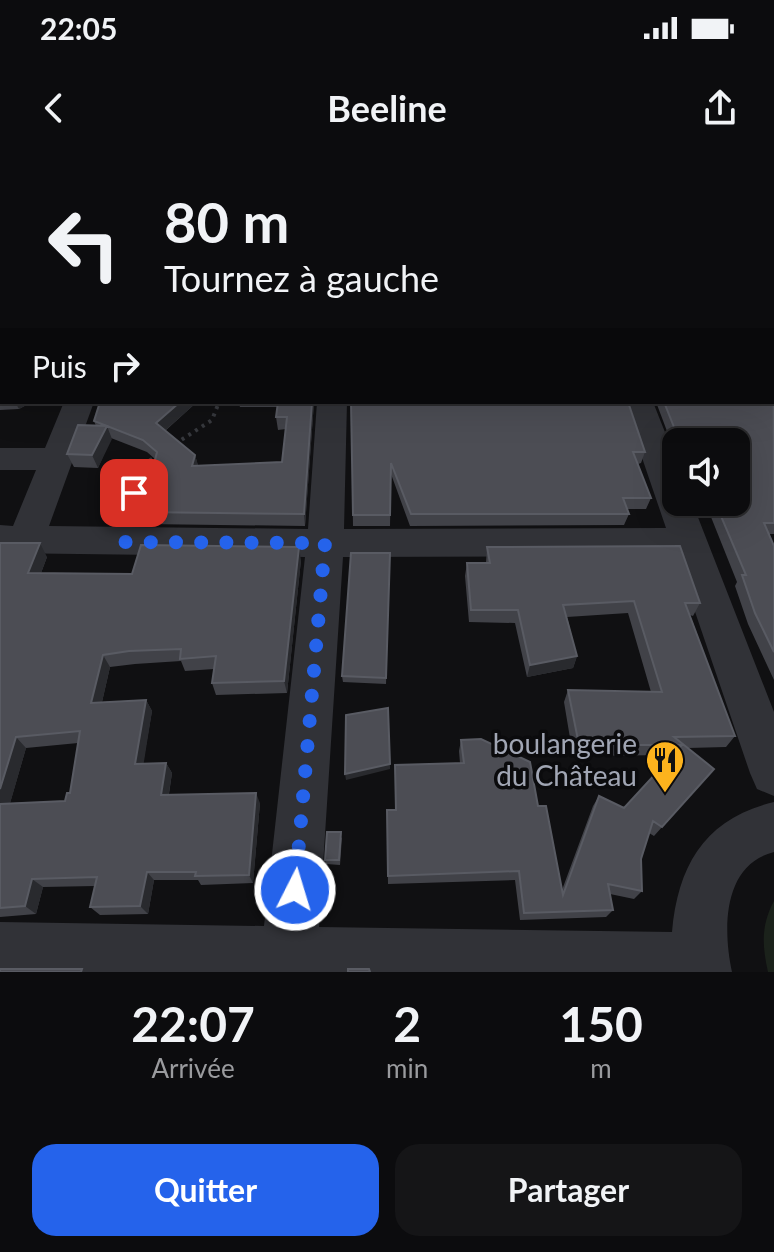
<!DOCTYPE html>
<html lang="fr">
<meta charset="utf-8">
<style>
:root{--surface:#0c0c0e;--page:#151517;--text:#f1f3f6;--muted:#9a9b9e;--line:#2c2c2e;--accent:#2563eb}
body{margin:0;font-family:Lato,sans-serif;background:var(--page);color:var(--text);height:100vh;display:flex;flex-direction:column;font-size:30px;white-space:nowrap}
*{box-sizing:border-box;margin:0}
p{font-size:26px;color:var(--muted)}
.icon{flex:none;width:44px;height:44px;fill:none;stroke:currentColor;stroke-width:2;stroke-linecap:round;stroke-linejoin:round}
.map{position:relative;height:812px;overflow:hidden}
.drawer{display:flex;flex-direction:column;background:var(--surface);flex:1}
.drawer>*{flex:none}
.hud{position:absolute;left:0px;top:0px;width:774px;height:244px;box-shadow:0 8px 32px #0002,0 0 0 2px var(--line);background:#0c0c0e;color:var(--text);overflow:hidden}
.tools{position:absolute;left:662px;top:268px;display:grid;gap:16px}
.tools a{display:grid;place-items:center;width:88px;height:88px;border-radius:16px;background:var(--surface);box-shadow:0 8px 32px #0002,0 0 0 2px var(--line);font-size:40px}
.pin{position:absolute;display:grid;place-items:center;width:68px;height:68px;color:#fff;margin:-34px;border-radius:16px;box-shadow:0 4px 12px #0006}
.me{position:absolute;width:88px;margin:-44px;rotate:5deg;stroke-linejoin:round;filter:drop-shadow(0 0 6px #0008)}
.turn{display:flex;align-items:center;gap:28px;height:168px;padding:0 32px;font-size:36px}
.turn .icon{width:104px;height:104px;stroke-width:2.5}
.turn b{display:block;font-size:56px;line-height:68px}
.then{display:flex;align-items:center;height:76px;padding:0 32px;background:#0003;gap:16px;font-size:30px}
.eta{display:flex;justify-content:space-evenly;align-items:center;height:136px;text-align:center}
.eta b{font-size:48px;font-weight:700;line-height:56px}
.button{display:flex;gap:16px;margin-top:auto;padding:16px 32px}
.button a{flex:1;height:92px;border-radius:24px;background:var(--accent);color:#fff;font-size:32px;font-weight:700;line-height:92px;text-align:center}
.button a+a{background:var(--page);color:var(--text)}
.status{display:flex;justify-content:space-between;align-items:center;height:56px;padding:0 40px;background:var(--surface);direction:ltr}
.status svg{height:22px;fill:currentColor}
header{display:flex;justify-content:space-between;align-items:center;height:104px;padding:0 32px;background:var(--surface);font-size:36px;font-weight:700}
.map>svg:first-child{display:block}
</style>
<div class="status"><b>22:05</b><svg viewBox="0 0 49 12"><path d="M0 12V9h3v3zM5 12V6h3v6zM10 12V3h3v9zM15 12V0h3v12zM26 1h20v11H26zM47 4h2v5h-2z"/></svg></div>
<header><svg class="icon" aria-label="back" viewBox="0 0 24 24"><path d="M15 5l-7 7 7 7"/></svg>Beeline<svg class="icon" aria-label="share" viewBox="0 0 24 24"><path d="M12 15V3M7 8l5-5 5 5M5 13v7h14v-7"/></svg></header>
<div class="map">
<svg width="774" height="812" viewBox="0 0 774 812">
<rect width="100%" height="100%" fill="#101012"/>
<path fill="#1b221b" d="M774,741V812H768C762,785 761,765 774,741Z"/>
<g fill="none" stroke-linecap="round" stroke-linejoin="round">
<path stroke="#37393e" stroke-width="4" stroke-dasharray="3 5" stroke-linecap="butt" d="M175,284L212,260L219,242
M150,301L157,296"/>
<path stroke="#37393e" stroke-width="5" stroke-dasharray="4 6" stroke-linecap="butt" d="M130,355L138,309L153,299"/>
<path fill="#313237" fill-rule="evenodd" d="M525,0H546L548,2H527Z
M653,0H675L677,2H655Z
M0,60H2V74H0Z
M0,155H2L0,172Z
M64,242H94L49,366L308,369L317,242H347L344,369L666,368L623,242H653L676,300V342H692L774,552V636L757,629L750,613L676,396L343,397L319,767L672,772C678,704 706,658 774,642V692C722,705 723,770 732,812H0V762L264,766L305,397L0,393V365L13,366L36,310H0V288H45Z"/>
</g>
<path fill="#414248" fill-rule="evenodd" d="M0,0H508L507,2H2V16L0,15Z
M774,38V374H769L774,386V520L748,464L735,426L737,422L705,342H736V282H676V295L656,242H772Z
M0,183L2,184V242H32L19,249L0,250Z
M100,242H197L165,271L195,295L198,306L282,302L286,269L278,270L276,257L277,247H240L238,242H314L305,366L146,364L142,352L155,299L147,292L111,278L98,308L74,307L67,294L96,266L94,261Z
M351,242L645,292L641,303L638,304L651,338L646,349H627L629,354L624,365L410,366L391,314L390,366H353Z
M0,383L47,397L41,413L132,414L301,400L287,533L216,535L212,523L214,509L185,511L181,501L135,504L110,507L102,542L146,540L152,551L143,603H166L172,613L169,634L260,643L253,723L201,725L198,720H154L148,754L100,755L90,747L95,726L43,727L36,754L0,757ZM78,583L70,633L65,641L10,643L26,588Z
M487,387L700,443L693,456L690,455L735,576L726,587L688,588L714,609L654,676L649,673L641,699L642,731L634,739L610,734L613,750L606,757L520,760L515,720L388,724L387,650H396L460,603L459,591L461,580L538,646L562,730L593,646L599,636L624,648L672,595L573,596L564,542L568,530L651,532L628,453L567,457L577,496L573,508L527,517L515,463L469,462L465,416L467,403H486Z
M390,393L386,524L343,522L342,516Z
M342,677L340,705L326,704L325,700Z"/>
<path fill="#292a2e" d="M61,0H74L75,2H57Z
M15,242H32L19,249Z
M180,242H197L160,275L156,263Z
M312,242H314L305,366L304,354Z
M107,266L112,279L98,308L92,295Z
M195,295L199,308L192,306Z
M40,383L47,397L36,426L28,413Z
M299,387L301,400L287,533L284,521Z
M103,495L110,507L99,555L91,543Z
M577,496L573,508L527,517L530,505Z
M146,540L152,551L142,614L135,604Z
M16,577L26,588L7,654L0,648V629Z
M166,603L172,613L167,645L161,635Z
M390,604V609L346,620L345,614Z
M256,633L260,643L253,723L249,715Z
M147,712L154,720L148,754L140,746Z
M32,719L43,727L36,754L25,746Z"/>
<path fill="#4c4d54" stroke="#595b63" stroke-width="2" d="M0,0H61L57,2H2V7H0Z
M95,0H502L496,2H104Z
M772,4H774L773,23L774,363H764L774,386V492L755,453L742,415H746L715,342H736V282H680L664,242H772Z
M0,183L2,184V237H0Z
M100,242H180L156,263L195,295L192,306L282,302L287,257H276L278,242H312L304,354L142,352L157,292L143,280L94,261Z
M351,242H628L645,292H633L651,338H623L629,354H411L391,303L390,355H353Z
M78,265L107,266L92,295L67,294Z
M0,383H40L28,413L132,414L141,385L299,387L284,521L212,523L216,496L180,499L181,489L129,491L103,495L91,543L146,540L135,604L166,603L161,635L256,633L249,715L195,716L196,712H147L140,746L90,747L97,717L32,719L25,746L0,748V644L65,641L67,633H70L80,571L16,577L0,629Z
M680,386L700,443H685L735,576L674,577L714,609L662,667L653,661L641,699L642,731L608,724L613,750L524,753L519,711L388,716L387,650H396L395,605L464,603L461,580L481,579L530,602L538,646H546L563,735L599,636L624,648L682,585H579L568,530L662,532L634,441L563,445L577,496L530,505L518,450H471L467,403H490L487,387Z
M351,393H390L386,518L342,516Z
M388,548L390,604L345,614L346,555Z
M327,672H341L339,700H325Z
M0,809H82L81,812H0Z
M348,809H369L370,812H348Z"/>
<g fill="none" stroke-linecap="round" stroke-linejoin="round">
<path stroke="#2563eb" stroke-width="14" stroke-dasharray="0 25.2" d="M134,333L125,382L325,383L295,730"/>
</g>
<defs>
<symbol id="restaurant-pin" viewBox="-11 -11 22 30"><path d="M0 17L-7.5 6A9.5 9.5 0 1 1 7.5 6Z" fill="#fdb31d" stroke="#0b0b0d"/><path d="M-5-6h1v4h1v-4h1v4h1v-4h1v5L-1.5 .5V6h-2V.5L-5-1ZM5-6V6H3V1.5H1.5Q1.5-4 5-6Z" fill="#111"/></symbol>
</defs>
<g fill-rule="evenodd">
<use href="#restaurant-pin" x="643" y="578" width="44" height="60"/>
</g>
<g text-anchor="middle" stroke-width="7" stroke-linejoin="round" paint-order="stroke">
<g font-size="28" fill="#a1a6b4" stroke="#0b0b0d" text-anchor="end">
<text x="637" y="594">boulangerie<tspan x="637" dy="32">du Château</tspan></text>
</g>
</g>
</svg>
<div class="tools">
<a><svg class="icon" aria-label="sound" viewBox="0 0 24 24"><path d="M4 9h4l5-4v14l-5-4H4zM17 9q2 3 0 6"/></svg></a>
</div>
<div class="pin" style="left:134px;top:333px;background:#d93025"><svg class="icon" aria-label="arrive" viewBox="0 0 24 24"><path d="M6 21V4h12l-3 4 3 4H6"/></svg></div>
<svg class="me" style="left:295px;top:730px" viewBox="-20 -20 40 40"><circle r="17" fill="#2563eb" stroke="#fff" stroke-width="3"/><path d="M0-11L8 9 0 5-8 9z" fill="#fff"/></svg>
<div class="hud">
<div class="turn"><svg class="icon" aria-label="left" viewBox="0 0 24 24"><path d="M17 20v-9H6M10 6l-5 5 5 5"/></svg><div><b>80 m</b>Tournez à gauche</div></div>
<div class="then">Puis<svg class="icon" aria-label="right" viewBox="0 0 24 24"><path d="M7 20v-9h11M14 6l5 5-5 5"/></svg></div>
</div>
</div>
<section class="drawer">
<div class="eta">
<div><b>22:07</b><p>Arrivée</p></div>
<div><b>2</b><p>min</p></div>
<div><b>150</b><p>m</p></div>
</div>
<div class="button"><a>Quitter</a><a>Partager</a></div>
</section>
